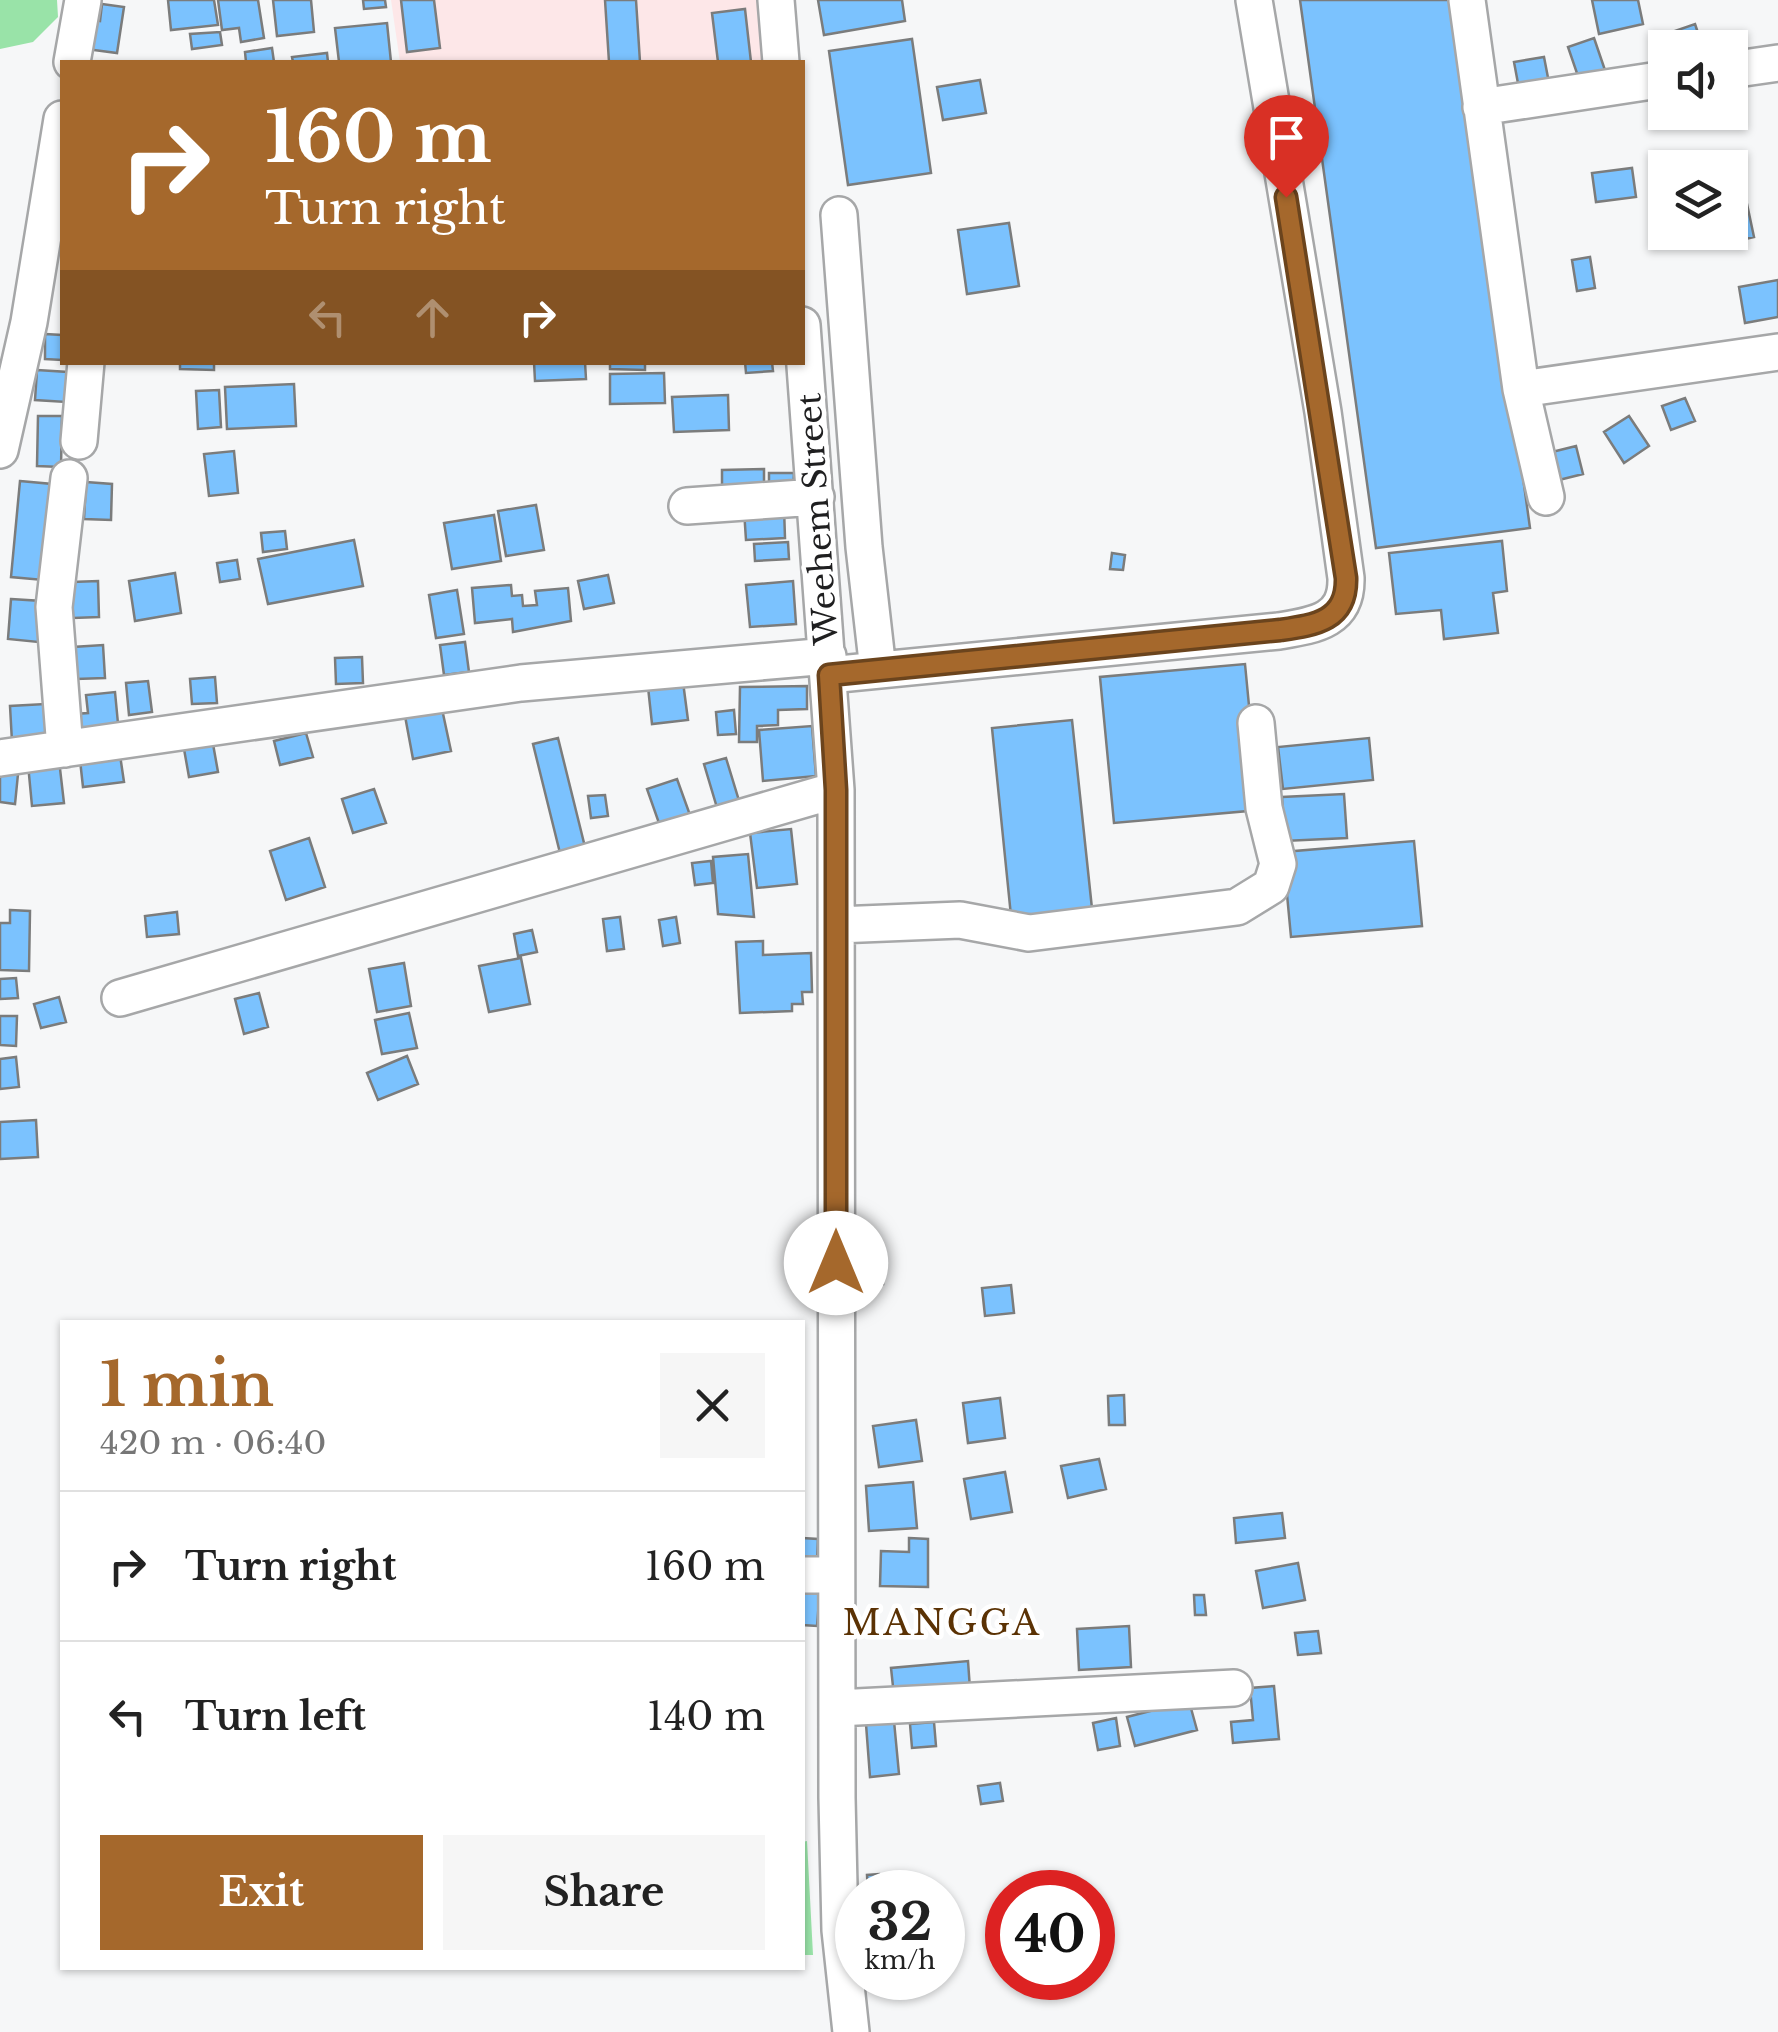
<!DOCTYPE html>
<meta charset="utf-8">
<style>
:root{--surface:#fff;--page:#f6f6f6;--text:#222;--muted:#767676;--line:#e0e0e0;--accent:#a5682c}
body{margin:0;font-family:"Libre Baskerville",serif;background:var(--page);color:var(--text);height:100vh;display:flex;flex-direction:column;font-size:38px;white-space:nowrap}
*{box-sizing:border-box;margin:0}
p{font-size:32px;color:var(--muted)}
.icon{flex:none;width:55px;height:55px;fill:none;stroke:currentColor;stroke-width:2;stroke-linecap:round;stroke-linejoin:round}
.map{position:relative;flex:1;overflow:hidden}
.drawer{position:absolute;left:60px;top:1320px;width:745px;height:650px;display:flex;flex-direction:column;background:var(--surface);border-radius:0px;box-shadow:0 2px 8px #0004}
.drawer>*{flex:none}
.guide{position:absolute;left:60px;top:60px;width:745px;height:305px;border-radius:0px;box-shadow:0 2px 8px #0004;background:#a5682c;color:#fff;overflow:hidden}
.fabs{position:absolute;left:1648px;top:30px;display:grid;gap:20px}
.fabs a{display:grid;place-items:center;width:100px;height:100px;border-radius:0px;background:var(--surface);box-shadow:0 2px 8px #0004;font-size:50px}
.speed{position:absolute;left:835px;top:1870px;display:flex;gap:20px;font-size:50px;font-weight:700;text-align:center}
.speed>*{display:grid;place-content:center;width:130px;height:130px;border-radius:50%;background:var(--surface);box-shadow:0 2px 8px #0004;line-height:1}
.speed small{font-size:25px;font-weight:400}
.speed .limit{border:15px solid #d22;background:#fff;color:#111}
.pin{position:absolute;display:grid;place-items:center;width:85px;height:85px;color:#fff;margin:-102px -42px;border-radius:50% 50% 50% 0;rotate:-45deg;box-shadow:0 0 10px #0007}
.pin .icon{rotate:45deg}
.me{position:absolute;width:110px;margin:-55px;rotate:0deg;stroke-linejoin:round;filter:drop-shadow(0 0 8px #0008)}
.turn{display:flex;align-items:center;gap:35px;height:210px;padding:0 40px;font-size:45px}
.turn .icon{width:130px;height:130px;stroke-width:2.5}
.turn b{display:block;font-size:70px;line-height:85px}
.lanes{display:flex;align-items:center;height:95px;padding:0 40px;background:#0003;justify-content:center;gap:50px;direction:ltr}
.lanes .off{opacity:.35}
.round{display:grid;place-items:center;flex:none;width:105px;height:105px;border-radius:0px;background:var(--page)}
.overview{display:flex;align-items:center;justify-content:space-between;height:170px;padding:0 40px}
h1{font-size:60px;font-weight:800;line-height:75px;color:var(--accent)}
.cta{display:flex;gap:20px;margin-top:auto;padding:20px 40px}
.cta a{flex:1;height:115px;border-radius:0px;background:var(--accent);color:#fff;font-size:40px;font-weight:800;line-height:115px;text-align:center}
.cta a+a{background:var(--page);color:var(--text)}
ul{padding:0;list-style:none}
li{display:flex;align-items:center;gap:30px;height:150px;padding:0 40px;border-top:2px solid var(--line)}
li div{flex:1}
li b{display:block;font-size:38px}
li em{font-style:normal}
.map>svg:first-child{display:block}
</style>
<div class="map">
<svg width="1778" height="2032" viewBox="0 0 1778 2032">
<rect width="100%" height="100%" fill="#f6f7f8"/>
<path fill="#fde7e8" d="M391,0H760L766,62H400Z"/>
<path fill="#99e3a8" d="M0,0H57L58,17L33,42L0,49Z
M807,1841L813,1955H803L802,1842Z"/>
<path fill="#7bc2fe" stroke="#7b7c7c" stroke-width="2.5" d="M168,0H214L218,25L171,30Z
M218,0H258L264,38L241,42L239,28L222,30Z
M273,0H311L314,32L277,36Z
M363,0H385L386,7L364,9Z
M401,0H434L440,48L407,52Z
M605,0H636L640,62H609Z
M818,0H902L905,21L824,35Z
M1300,0H1457L1530,528L1376,548Z
M1592,0H1638L1643,24L1599,34Z
M102,4L124,7L117,53L86,49L90,19L100,21Z
M745,9L751,62H718L712,13Z
M387,23L391,62H339L335,28Z
M1695,24L1703,48H1674L1669,33Z
M220,32L222,45L192,49L190,34Z
M1594,38L1607,76L1581,85L1568,47Z
M912,39L931,173L848,185L829,51Z
M272,48L274,62H246L245,52Z
M327,53L328,62H293L292,57Z
M1544,57L1550,88L1520,94L1514,62Z
M980,80L986,113L943,120L937,87Z
M1632,168L1636,197L1596,202L1592,173Z
M1747,204L1754,237L1714,246L1711,232H1730V208Z
M1009,223L1019,286L967,294L958,230Z
M1590,257L1595,288L1577,291L1572,260Z
M1778,280V317L1745,323L1739,287Z
M45,334L62,335V360L45,359Z
M180,362H214V370L180,369Z
M534,362H585L586,379L535,381Z
M610,362H645V370L610,369Z
M745,362H772L773,371L746,373Z
M37,370L68,372L66,402L35,400Z
M664,373L665,403L610,404V374Z
M294,384L296,426L227,429L225,387Z
M219,390L221,427L198,429L196,391Z
M728,395L729,430L674,432L672,397Z
M1685,398L1695,421L1671,430L1662,406Z
M38,416H62L61,467L37,466Z
M1629,416L1649,446L1624,463L1604,432Z
M1576,446L1583,474L1555,481L1548,453Z
M234,451L238,493L209,496L204,454Z
M764,469V495H722V470Z
M769,473H794L793,495H769Z
M20,481L52,484L43,580L11,577Z
M86,482L112,484L111,520L84,519Z
M536,505L544,550L506,556L498,511Z
M784,508L785,538L746,540L744,510Z
M494,515L501,561L452,569L444,523Z
M285,531L287,549L263,552L261,533Z
M354,540L363,586L268,604L258,559Z
M1502,541L1507,591L1493,593L1498,633L1444,639L1441,610L1396,614L1389,553Z
M788,542L789,559L755,561L754,544Z
M1112,553L1125,555L1123,570L1110,569Z
M237,560L240,579L220,582L217,563Z
M175,573L181,613L135,621L129,581Z
M608,575L614,603L584,609L578,581Z
M98,581L99,617L73,618L72,582Z
M793,581L796,624L750,627L746,585Z
M511,585L512,596L522,595L523,606L537,605L535,591L568,588L571,621L513,632L512,619L475,623L472,588Z
M457,590L464,634L436,638L429,595Z
M11,599L42,601L38,642L8,639Z
M465,642L469,672L444,675L440,645Z
M103,645L105,678L76,679L73,647Z
M362,657L363,683L336,684L335,658Z
M1245,664L1259,810L1114,823L1100,677Z
M215,677L217,703L192,704L190,679Z
M148,681L152,712L129,715L126,683Z
M683,682L688,720L652,724L648,687Z
M807,686V709L778,710V725L757,726V742H739L740,687Z
M115,692L119,734L77,738L75,714L88,713L86,695Z
M45,704L47,740L12,742L10,706Z
M442,709L451,751L413,759L405,716Z
M734,710L736,734L718,735L716,712Z
M1072,720L1093,918L1012,926L992,728Z
M812,726L816,776L763,781L759,730Z
M306,733L313,757L280,765L274,741Z
M558,738L586,851L561,857L533,744Z
M1369,738L1373,780L1283,789L1278,747Z
M213,744L218,772L189,777L184,749Z
M120,755L124,782L83,787L80,760Z
M726,758L740,804L718,811L704,764Z
M59,760L64,803L32,806L28,764Z
M0,771L18,774L15,804L0,802Z
M677,779L690,815L660,826L647,789Z
M374,789L386,823L353,833L342,799Z
M1344,794L1347,838L1284,841L1282,797Z
M605,795L608,816L591,818L588,796Z
M791,829L797,884L757,888L750,833Z
M309,838L325,887L286,900L270,851Z
M1414,841L1422,926L1291,937L1283,852Z
M748,854L754,917L718,914L713,857Z
M711,861L713,883L695,885L692,863Z
M10,910L30,911L29,971L0,970V923H10Z
M177,912L179,934L147,937L145,916Z
M620,917L624,949L607,951L603,919Z
M676,917L680,943L663,946L659,920Z
M532,930L537,952L518,956L514,934Z
M763,941V955L811,953L812,992H802L803,1004H792V1011L740,1013L736,942Z
M521,958L530,1004L489,1012L479,966Z
M404,963L411,1006L377,1012L369,969Z
M16,978L18,998L0,999V979Z
M259,993L268,1027L244,1034L235,999Z
M59,997L66,1022L41,1028L34,1004Z
M409,1013L417,1048L382,1054L375,1020Z
M0,1016H17L16,1046L0,1045Z
M407,1056L418,1084L378,1100L367,1073Z
M16,1057L19,1087L0,1089V1059Z
M36,1120L38,1157L0,1159V1122Z
M882,1259L883,1284L863,1285L862,1260Z
M1011,1285L1014,1313L985,1316L982,1288Z
M1124,1395L1125,1425H1109L1108,1396Z
M1000,1398L1005,1438L968,1443L963,1403Z
M916,1420L922,1461L879,1467L873,1426Z
M1099,1459L1106,1489L1068,1498L1061,1466Z
M1005,1472L1012,1512L971,1519L964,1479Z
M913,1482L917,1528L869,1531L866,1486Z
M1282,1513L1285,1538L1236,1543L1234,1518Z
M802,1538L818,1539L817,1561L802,1560Z
M909,1538L928,1539V1587L880,1586L881,1551L909,1552Z
M1298,1563L1305,1600L1263,1608L1256,1571Z
M802,1588L820,1589L817,1626L802,1625Z
M1194,1595H1204L1206,1615H1195Z
M1129,1626L1131,1667L1079,1670L1077,1629Z
M1318,1631L1321,1653L1298,1655L1295,1633Z
M968,1661L970,1689L894,1696L891,1668Z
M1274,1686L1279,1739L1233,1743L1231,1722L1253,1720L1250,1688Z
M1189,1701L1197,1730L1135,1746L1127,1717Z
M1116,1718L1120,1746L1098,1750L1093,1723Z
M894,1721L899,1774L870,1777L866,1724Z
M934,1722L936,1746L912,1748L910,1724Z
M1000,1783L1003,1801L981,1804L978,1786Z
M879,1874L880,1892H868L867,1875Z"/>
<g fill="none" stroke-linecap="round" stroke-linejoin="round">
<defs>
<path id="minor" d="M776,0L781,62
M1467,0L1521,389L1546,497
M72,62L83,0
M1730,70L1778,63
M1481,107L1665,79
M839,215L864,547L878,670
M802,325L836,790L837,1798L840,1930L851,2032
M1521,389L1778,352
M79,441L86,362
M0,450L29,322L62,119
M687,506L816,497
M829,675L1279,631C1315,625 1347,621 1346,578L1323,412L1254,0
M65,749L54,607L69,478
M0,758L521,683L828,656
M837,925L960,920L1029,933L1237,907L1271,886L1278,864L1264,808L1256,723
M120,998L836,790
M802,1575H836
M837,1708L1234,1688"/>
</defs>
<use href="#minor" stroke="#a6a7a8" stroke-width="40"/>
<use href="#minor" stroke="#fff" stroke-width="35"/>
</g>
<g fill="none" stroke-linecap="round" stroke-linejoin="round">
<defs>
<path id="route" d="M836,1263V790L829,675L1280,630C1315,625 1347,621 1346,578L1286,197"/>
</defs>
<use href="#route" stroke="#6b441d" stroke-width="25"/>
<use href="#route" stroke="#a5682c" stroke-width="18"/>
</g>
<g text-anchor="middle" stroke-width="9" stroke-linejoin="round" paint-order="stroke">
<g font-size="32" fill="#1f1f20" stroke="#fff">
<text transform="translate(818 519) rotate(-94)" y="11">Weehem Street</text>
</g>
<g font-size="35" letter-spacing="2.5" fill="#5b3204" stroke="#fff">
<text x="942" y="1635">MANGGA</text>
</g>
</g>
</svg>
<div class="fabs">
<a><svg class="icon" aria-label="sound" viewBox="0 0 24 24"><path d="M4 9h4l5-4v14l-5-4H4zM17 9q2 3 0 6"/></svg></a>
<a><svg class="icon" aria-label="layers" viewBox="0 0 24 24"><path d="M12 4l9 5-9 5-9-5zM3 14l9 5 9-5"/></svg></a>
</div>
<div class="speed"><div>32<small>km/h</small></div><div class="limit">40</div></div>
<div class="pin" style="left:1286px;top:197px;background:#d93025"><svg class="icon" aria-label="arrive" viewBox="0 0 24 24"><path d="M6 21V4h12l-3 4 3 4H6"/></svg></div>
<svg class="me" style="left:836px;top:1263px" viewBox="-20 -20 40 40"><circle r="19" fill="#fff"/><path d="M0-13L10 11 0 6-10 11z" fill="#a5682c"/></svg>
<div class="guide">
<div class="turn"><svg class="icon" aria-label="right" viewBox="0 0 24 24"><path d="M7 20v-9h11M14 6l5 5-5 5"/></svg><div><b>160 m</b>Turn right</div></div>
<div class="lanes"><svg class="icon off" aria-label="left" viewBox="0 0 24 24"><path d="M17 20v-9H6M10 6l-5 5 5 5"/></svg><svg class="icon off" aria-label="ahead" viewBox="0 0 24 24"><path d="M12 20V5M6 11l6-6 6 6"/></svg><svg class="icon" aria-label="right" viewBox="0 0 24 24"><path d="M7 20v-9h11M14 6l5 5-5 5"/></svg></div>
</div>
<section class="drawer">
<div class="overview"><div><h1>1 min</h1><p>420 m · 06:40</p></div><a class="round"><svg class="icon" aria-label="close" viewBox="0 0 24 24"><path d="M6 6l12 12M18 6L6 18"/></svg></a></div>
<ul>
<li><svg class="icon" aria-label="right" viewBox="0 0 24 24"><path d="M7 20v-9h11M14 6l5 5-5 5"/></svg><div><b>Turn right</b></div><em>160 m</em></li>
<li><svg class="icon" aria-label="left" viewBox="0 0 24 24"><path d="M17 20v-9H6M10 6l-5 5 5 5"/></svg><div><b>Turn left</b></div><em>140 m</em></li>
</ul>
<div class="cta"><a>Exit</a><a>Share</a></div>
</section>
</div>
